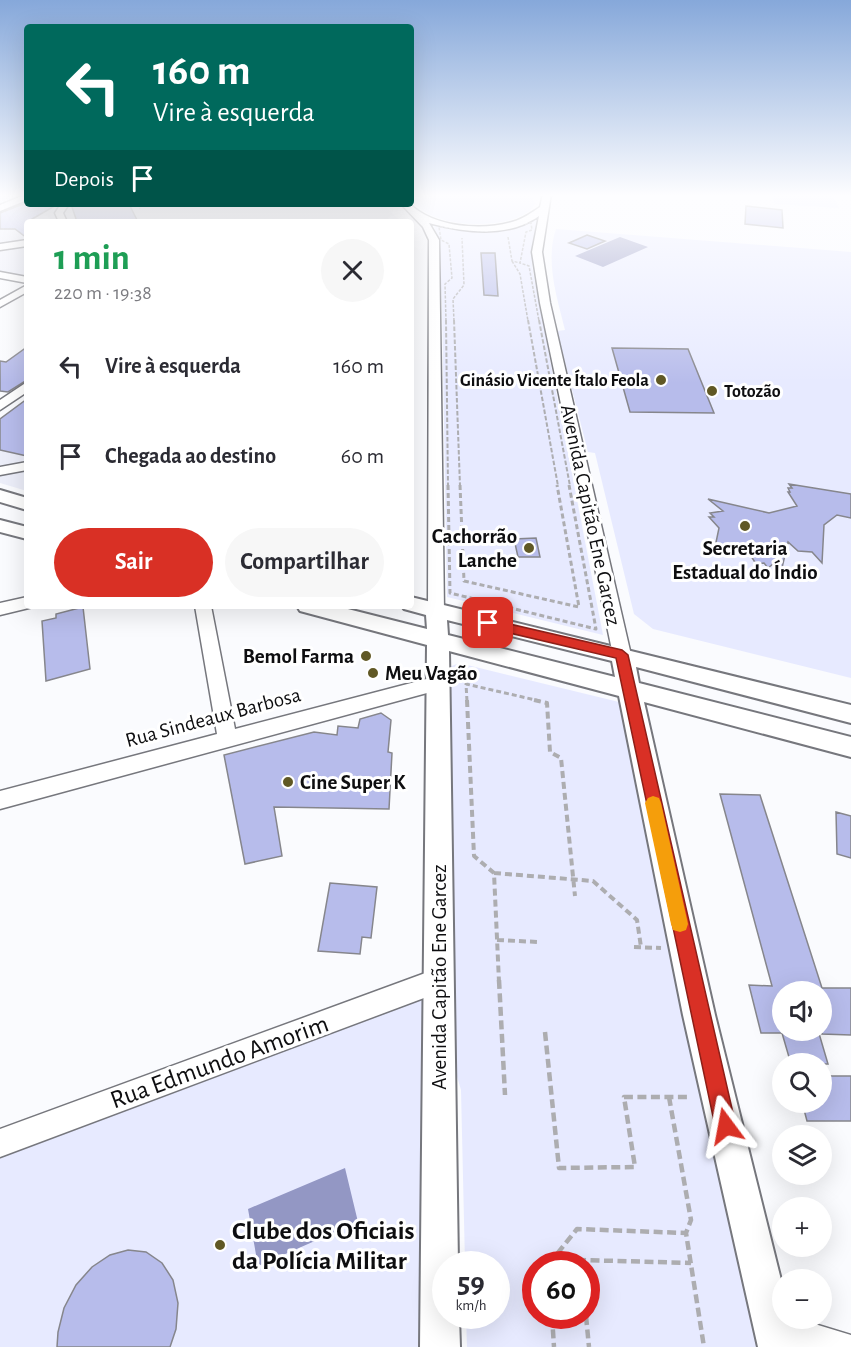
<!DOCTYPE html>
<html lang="pt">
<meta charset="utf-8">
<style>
:root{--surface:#fff;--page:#f7f7f7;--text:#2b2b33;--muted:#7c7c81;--accent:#d93025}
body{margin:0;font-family:"Alegreya Sans",sans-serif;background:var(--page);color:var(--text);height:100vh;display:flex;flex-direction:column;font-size:22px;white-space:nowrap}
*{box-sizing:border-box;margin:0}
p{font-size:20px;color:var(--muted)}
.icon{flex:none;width:33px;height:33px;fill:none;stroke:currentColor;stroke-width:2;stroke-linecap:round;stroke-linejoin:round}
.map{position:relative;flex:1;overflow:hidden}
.side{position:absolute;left:24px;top:219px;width:390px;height:390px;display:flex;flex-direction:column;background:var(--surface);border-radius:6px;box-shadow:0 6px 24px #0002}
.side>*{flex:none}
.guide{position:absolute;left:24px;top:24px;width:390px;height:183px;border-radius:6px;box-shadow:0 6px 24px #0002;background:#00695c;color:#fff;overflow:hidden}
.controls{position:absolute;left:772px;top:981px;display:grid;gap:12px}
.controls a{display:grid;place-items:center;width:60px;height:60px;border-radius:50%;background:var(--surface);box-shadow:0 6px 24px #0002;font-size:30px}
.speed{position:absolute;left:432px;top:1251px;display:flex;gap:12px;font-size:30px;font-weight:700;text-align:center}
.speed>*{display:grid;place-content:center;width:78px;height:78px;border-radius:50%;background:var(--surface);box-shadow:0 6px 24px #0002;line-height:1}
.speed small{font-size:15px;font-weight:400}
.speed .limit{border:9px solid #d22;background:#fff;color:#111}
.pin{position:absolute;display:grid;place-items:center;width:51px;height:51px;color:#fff;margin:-26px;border-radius:12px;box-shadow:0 3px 9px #0006}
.me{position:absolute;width:66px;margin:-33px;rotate:347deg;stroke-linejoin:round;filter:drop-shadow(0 0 4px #0008)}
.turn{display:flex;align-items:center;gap:21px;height:126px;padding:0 30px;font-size:27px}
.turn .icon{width:78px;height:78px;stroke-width:2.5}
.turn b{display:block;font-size:42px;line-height:51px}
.then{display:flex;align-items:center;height:57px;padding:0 30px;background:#0003;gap:12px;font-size:22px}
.round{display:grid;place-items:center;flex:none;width:63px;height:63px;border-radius:32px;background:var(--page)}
.summary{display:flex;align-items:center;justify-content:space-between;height:102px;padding:0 30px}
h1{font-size:36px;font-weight:700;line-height:45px;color:#1e9e55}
.cta{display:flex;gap:12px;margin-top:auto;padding:12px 30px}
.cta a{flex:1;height:69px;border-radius:36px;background:var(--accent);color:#fff;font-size:24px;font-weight:700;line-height:69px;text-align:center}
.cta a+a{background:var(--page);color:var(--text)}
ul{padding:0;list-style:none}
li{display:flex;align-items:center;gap:18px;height:90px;padding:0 30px}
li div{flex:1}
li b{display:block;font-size:22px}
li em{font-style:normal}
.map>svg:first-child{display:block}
</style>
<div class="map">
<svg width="851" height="1347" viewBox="0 0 851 1347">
<rect width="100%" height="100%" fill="#fafbfe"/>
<path fill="#eceef9" d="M0,194H27V204H383L401,222H27V276L0,272Z
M27,399V491L0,483V419Z"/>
<path fill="#e7eaff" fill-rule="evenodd" d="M416,194H530L536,203C520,233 429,230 414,201Z
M771,194H832L839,208L775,204Z
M539,217L532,266L603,635L447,597L442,305L438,238L433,224C470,230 504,232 539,217Z
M556,229L851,252V678L653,629L634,614L595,453L588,452L557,331L565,330C557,298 545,261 556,229Z
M459,663L619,702L757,1347H467L466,1316H496V1264H465L461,1090L453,1063L447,668ZM536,1264H586V1316H536Z
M439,980L440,1347H0V1143Z"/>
<path fill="#9397c4" d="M620,237L648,247L603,267L575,256Z
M345,1168L358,1222L258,1266L248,1209Z"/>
<path fill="#b7bceb" stroke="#86868c" stroke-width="1.5" d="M23,204H58L27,222V238L15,229H0V213Z
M71,204H129L138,222H77Z
M746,206L782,210L783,228L745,224Z
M587,235L605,241L587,249L569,243Z
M481,253H495L498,296L484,295Z
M27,347V380L8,392L0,391V361L6,362Z
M612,348L688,349L714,413L630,412Z
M27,399V456L0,450V419Z
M789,484L851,494V518L837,515L824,525L822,563L812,552L798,551L788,542L782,568L773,564L768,568L764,563L756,564L751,556L727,549L714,552L719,528L709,517H714L710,513L723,511L708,499L769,513L797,506L788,492H790L788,488H792Z
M536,538L540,557H518L514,539Z
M83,607L90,669L46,681L42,621L56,618V614Z
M381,713L391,720L388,752L392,753L389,809L274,807L282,856L245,864L224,755L314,732L337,735L338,726L358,728L360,719Z
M720,794L760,795L822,988H851V1035L822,1034V992H783V1030H818L828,1064H791L782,1033H761L749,985L772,986Z
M836,812L851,816V858L837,854Z
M330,883L377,887L371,938L362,937L360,954L318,951Z
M822,1076H851V1121H807L802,1102H822Z
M128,1250L146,1252L162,1263L173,1280L178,1303L176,1329L170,1347H57L58,1332L64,1308L76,1285L92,1267L110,1255Z"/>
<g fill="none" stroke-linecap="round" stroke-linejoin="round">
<defs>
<path id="minor" d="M27,194V200L0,211V205Z
M543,194H551L542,252L550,303L631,655L628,660H616L613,655L540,303L532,252L539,216C507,239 463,232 429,223L439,240L444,611L436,617L428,611L429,240L423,227L401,204H410C433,227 481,231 512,222C523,219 531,213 540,207Z
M61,204H69L63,213L67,222H59L55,213Z
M27,240V246L0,250V244Z
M0,272L27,277V283L0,278Z
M27,285V292L0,307V300Z
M27,382V392L0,410V400Z
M27,462V470L0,475V467Z
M27,597V606L33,607L0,615V603Z
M195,606H211L235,729L438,676L444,678L447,683L444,688L438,690L0,809V791L217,734Z
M439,968L448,971L451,980L448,989L0,1157V1129Z
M773,1312L783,1315V1318H795L851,1335V1347H785L762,1339L757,1328L762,1317Z"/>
<path id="major" d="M0,490L27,498V510L0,502Z
M0,520L27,527V539L0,532Z
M411,597L851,705V723L636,667L639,683L851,737V757L644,702L715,1015L783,1288V1318H791L798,1347H758L683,1015L619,696L449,651L458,1264H446V1316H459L460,1347H420L427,645L300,611L297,606H336L427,629L426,615L404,609L402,606H411ZM447,620L612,661L615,677L448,635Z"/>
</defs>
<use href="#minor" stroke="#76777d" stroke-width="3"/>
<use href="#major" stroke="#76777d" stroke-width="4"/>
<path stroke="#adadb0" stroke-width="1.5" stroke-dasharray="3 1.5" stroke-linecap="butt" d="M137,204L140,209
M508,237L512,261L520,263
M512,261L520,274L528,321
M446,321L445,284L452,278L449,244L441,240L439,227L486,231L531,223L532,230L526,232L520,263L529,266L539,321
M454,321L453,299L464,285L462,238"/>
<path stroke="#adadb0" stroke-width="2" stroke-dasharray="4.5 2" stroke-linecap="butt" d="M446,320L448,486
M454,320L460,486
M528,320L558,486
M539,320L570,486"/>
<path stroke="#adadb0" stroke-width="3" stroke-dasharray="5 3" stroke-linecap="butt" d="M448,485L450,593L596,629L569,485
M460,485L464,581L579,607L557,485
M467,701L466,684L540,701"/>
<path stroke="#adadb0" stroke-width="4" stroke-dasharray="7 4" stroke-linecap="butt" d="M467,700L474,856L494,873L499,982
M534,700L547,703L550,752L561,758L575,896
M494,873L593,881L637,920L641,947
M497,940L538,942
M634,947L661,948"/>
<path stroke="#adadb0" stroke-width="4.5" stroke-dasharray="9 4.5" stroke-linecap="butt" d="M499,980L505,1095
M545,1032L559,1168L635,1167L624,1097H691
M669,1097L691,1220L686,1233
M549,1264L577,1229L686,1233L704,1347
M581,1264V1260L691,1263
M552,1316L554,1347
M586,1316L589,1347"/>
<use href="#minor" fill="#fff" fill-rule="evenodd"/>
<use href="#major" fill="#fff" fill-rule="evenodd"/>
</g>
<linearGradient id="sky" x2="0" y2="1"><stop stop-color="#86a8da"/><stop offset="0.51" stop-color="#fdfdff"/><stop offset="1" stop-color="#fdfdff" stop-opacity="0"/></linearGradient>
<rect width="851" height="383" fill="url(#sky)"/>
<path fill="#d93025" stroke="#8d1f18" stroke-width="1.5" d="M488,619L622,650L628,655L736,1126L733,1134L726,1137L718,1134L715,1126L616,658L484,627L482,623Z"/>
<path fill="#f59e0b" d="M653,796L659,798L661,803L688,924L686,930L680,932L673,930L671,924L645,803L648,798Z"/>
<g fill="#605825" stroke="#fff" stroke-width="2">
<circle cx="661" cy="380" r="6"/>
<circle cx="712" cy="391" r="6"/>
<circle cx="745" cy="526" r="6"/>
<circle cx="529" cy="548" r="6"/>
<circle cx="366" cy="656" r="6"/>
<circle cx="373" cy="673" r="6"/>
<circle cx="288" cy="782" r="6"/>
<circle cx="220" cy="1245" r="6"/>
</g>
<g text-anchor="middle" stroke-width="6" stroke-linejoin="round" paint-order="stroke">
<g font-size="18" font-weight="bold" fill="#0e0e10" stroke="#fff" text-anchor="end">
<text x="649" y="386">Ginásio Vicente Ítalo Feola</text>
<text x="724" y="397" text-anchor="start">Totozão</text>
</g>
<g font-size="21" fill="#0e0e10" stroke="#fff">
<text transform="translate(591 515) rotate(78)" y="7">Avenida Capitão Ene Garcez</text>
<text transform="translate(213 717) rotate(-15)" y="7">Rua Sindeaux Barbosa</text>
<text transform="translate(439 977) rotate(-90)" y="7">Avenida Capitão Ene Garcez</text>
</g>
<g font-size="21" font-weight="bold" fill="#0e0e10" stroke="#fff" text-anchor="end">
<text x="517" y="543">Cachorrão<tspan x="517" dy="24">Lanche</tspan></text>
<text x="745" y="555" text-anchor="middle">Secretaria<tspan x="745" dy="24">Estadual do Índio</tspan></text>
<text x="354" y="663">Bemol Farma</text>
<text x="385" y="680" text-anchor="start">Meu Vagão</text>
<text x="300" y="789" text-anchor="start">Cine Super K</text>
</g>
<g font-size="26" fill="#0e0e10" stroke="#fff">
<text transform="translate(219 1061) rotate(-20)" y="9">Rua Edmundo Amorim</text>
</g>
<g font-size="26" font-weight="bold" fill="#0e0e10" stroke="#fff" text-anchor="start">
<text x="232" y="1239">Clube dos Oficiais<tspan x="232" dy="30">da Polícia Militar</tspan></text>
</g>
</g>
</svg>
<div class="controls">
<a><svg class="icon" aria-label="sound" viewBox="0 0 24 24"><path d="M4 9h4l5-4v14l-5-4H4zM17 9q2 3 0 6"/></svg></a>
<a><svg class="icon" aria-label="search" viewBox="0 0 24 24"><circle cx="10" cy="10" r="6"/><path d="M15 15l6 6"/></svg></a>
<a><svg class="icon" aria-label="layers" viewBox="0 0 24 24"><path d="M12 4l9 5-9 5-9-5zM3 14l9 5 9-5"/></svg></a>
<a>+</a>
<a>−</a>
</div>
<div class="speed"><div>59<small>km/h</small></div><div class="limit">60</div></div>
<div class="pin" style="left:488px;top:623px;background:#d93025"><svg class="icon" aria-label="arrive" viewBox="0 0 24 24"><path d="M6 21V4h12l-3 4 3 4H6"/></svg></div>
<svg class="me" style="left:726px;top:1126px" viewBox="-20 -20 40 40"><path d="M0-17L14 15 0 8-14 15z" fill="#d93025" stroke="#fff" stroke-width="4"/></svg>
<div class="guide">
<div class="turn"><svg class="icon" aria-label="left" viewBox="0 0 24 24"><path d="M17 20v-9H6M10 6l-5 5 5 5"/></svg><div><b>160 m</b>Vire à esquerda</div></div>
<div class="then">Depois<svg class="icon" aria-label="arrive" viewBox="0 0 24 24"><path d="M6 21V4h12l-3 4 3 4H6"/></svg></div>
</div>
<section class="side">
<div class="summary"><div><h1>1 min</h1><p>220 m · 19:38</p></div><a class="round"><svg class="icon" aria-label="close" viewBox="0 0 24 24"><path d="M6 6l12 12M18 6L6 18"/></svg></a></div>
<ul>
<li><svg class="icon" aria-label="left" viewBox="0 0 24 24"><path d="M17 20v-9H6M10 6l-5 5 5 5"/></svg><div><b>Vire à esquerda</b></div><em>160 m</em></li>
<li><svg class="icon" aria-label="arrive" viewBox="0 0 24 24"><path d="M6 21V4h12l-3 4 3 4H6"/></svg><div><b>Chegada ao destino</b></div><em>60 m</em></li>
</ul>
<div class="cta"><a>Sair</a><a>Compartilhar</a></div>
</section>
</div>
